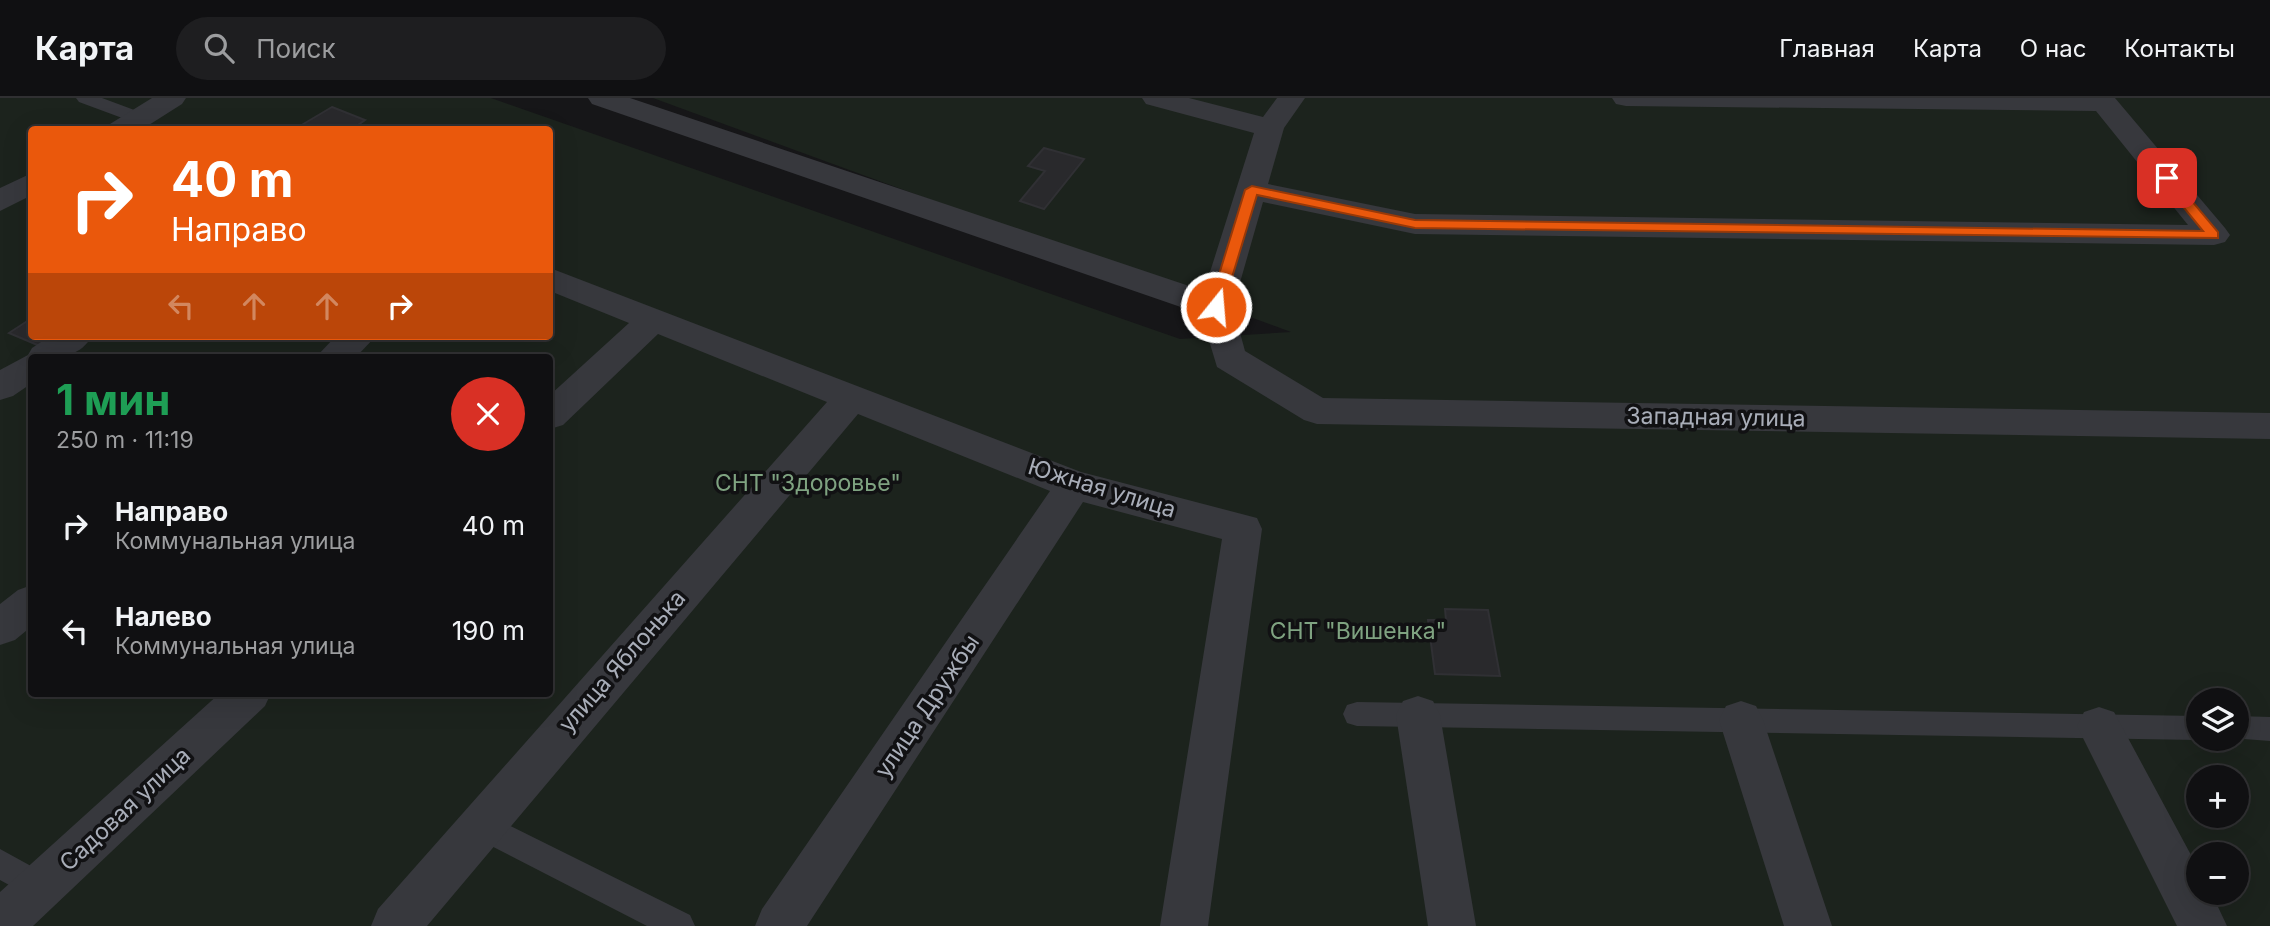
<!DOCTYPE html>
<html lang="ru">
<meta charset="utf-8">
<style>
:root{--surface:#101012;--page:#1e1e20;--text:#f1f3f6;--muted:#9c9d9f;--line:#303032}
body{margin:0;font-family:Inter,sans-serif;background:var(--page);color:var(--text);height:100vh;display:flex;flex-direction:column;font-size:26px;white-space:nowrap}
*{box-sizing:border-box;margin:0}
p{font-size:23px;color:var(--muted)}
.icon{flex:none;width:38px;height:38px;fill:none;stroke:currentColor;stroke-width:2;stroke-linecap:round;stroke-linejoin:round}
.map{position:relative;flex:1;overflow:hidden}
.drawer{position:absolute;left:28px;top:256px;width:525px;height:343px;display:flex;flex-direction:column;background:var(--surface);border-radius:7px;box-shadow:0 7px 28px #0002,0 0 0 2px var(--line)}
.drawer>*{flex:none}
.hud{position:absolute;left:28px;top:28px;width:525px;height:214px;border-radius:7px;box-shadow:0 7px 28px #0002,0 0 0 2px var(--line);background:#ea580c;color:#fff;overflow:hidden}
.fabs{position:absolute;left:2186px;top:590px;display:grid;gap:14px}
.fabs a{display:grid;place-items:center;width:63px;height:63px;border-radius:50%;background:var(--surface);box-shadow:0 7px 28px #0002,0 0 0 2px var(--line);font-size:35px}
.pin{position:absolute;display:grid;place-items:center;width:60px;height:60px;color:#fff;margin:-30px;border-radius:14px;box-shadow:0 4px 10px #0006}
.me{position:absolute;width:77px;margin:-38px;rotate:17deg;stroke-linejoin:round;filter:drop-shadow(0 0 5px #0008)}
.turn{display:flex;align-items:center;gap:24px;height:147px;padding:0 28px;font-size:32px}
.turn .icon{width:91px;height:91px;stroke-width:2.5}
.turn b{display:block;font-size:49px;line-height:60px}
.lanes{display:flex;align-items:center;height:66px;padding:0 28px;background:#0003;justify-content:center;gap:35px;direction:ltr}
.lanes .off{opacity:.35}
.round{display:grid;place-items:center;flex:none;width:74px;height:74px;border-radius:37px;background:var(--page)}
.overview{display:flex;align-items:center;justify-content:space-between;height:119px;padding:0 28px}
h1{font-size:42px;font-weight:700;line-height:52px;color:#1e9e55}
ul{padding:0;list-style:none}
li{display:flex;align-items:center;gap:21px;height:105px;padding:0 28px}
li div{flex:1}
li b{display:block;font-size:26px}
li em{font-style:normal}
header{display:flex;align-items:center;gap:42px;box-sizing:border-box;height:98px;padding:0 35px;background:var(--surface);border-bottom:2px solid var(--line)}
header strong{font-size:33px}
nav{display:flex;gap:38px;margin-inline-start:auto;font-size:24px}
.search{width:490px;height:63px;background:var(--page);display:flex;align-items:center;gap:18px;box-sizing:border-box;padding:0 24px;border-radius:38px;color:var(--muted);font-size:26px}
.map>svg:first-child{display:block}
</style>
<header>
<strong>Карта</strong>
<div class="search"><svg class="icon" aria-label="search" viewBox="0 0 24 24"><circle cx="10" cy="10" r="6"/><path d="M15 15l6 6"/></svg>Поиск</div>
<nav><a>Главная</a><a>Карта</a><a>О нас</a><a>Контакты</a></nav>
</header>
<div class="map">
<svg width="2270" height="828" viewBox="0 0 2270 828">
<rect width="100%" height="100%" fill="#161618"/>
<path fill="#1c231d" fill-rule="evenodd" d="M0,0H491L1180,241L1291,234L653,0H2270V828H0ZM32,32H550V238H32ZM32,259H550V595H32ZM2198,602H2236V640H2198ZM2198,679H2236V718H2198ZM2198,756H2236V794H2198Z"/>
<path fill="#29292c" stroke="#303034" stroke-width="2" d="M332,9L365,22L351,32L295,31Z
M1044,50L1084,61L1044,111L1020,103L1045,73L1028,68Z
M32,220V238H54L40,248L9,235Z
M1445,511L1488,512L1500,578L1435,576L1428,522H1446Z"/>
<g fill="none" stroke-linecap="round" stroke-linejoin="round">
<path fill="#37383d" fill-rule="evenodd" d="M76,0H102L145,16L148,20L139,25L133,24L79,4Z
M1357,604L2198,618V640H2203L2198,642L1357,628L1347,625L1343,616L1347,607Z
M2236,618L2270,619V643L2231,640H2236Z
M480,713L690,817L695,828H647L470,737L465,727L470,717Z
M0,751L51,779L55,789L51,799L40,804L0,782Z"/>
<path fill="#37383d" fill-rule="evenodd" d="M152,0H186L182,6L141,32H106L110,26Z
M588,0H630L1204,193L1254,35L1146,6L1142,0H1189L1263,19L1277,0H1305L1284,30L1268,86L1415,116L2188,127L2096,13L1626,8L1616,6L1612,0H2115L2225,130L2230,137L2225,144L2214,147L1415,136L1263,104L1233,209L1245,253L1323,300L2270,315V341L1317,326L1304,322L1217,269L1201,216L592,6Z
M32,75V97L0,113V90Z
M550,170L1081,374L1257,420L1262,431L1208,828H1160L1222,441L1083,404L807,828H755L762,811L1050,393L858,316L427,828H371L378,811L827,304L658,236L563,327L550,331V297L629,225L550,193Z
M50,238H92C78,262 56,259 32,259V285L13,298L0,302V272L28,257L32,250Z
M336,238H376L356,259H316Z
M32,487V528L15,542L0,547V506L18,492Z
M220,595H271L265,608L33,828H0V794Z
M1418,598L1433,603L1440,617L1476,828H1428L1396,617L1403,603Z
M1741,603L1756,608L1763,622L1832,828H1784L1719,622L1726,608Z
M2099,609L2114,614L2198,770V794H2211L2227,828H2177L2077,628L2084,614Z"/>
</g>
<path fill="#ea580c" stroke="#983908" stroke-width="2" d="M2162,78H2171L2218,134V140L1415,130L1257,97L1223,209L1216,213L1209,209L1245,92L1252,88L1415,122L2203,133L2162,83Z"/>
<g text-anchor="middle" stroke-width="7" stroke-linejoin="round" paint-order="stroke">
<g font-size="23" fill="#a8adb8" stroke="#111113">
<text transform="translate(1716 319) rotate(1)" y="8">Западная улица</text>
<text transform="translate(1102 390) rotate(17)" y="8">Южная улица</text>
<text transform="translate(622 563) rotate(-49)" y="8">улица Яблонька</text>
<text transform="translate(927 608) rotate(-56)" y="8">улица Дружбы</text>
<text transform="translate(125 711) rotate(-43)" y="8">Садовая улица</text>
</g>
<g font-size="23" fill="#7fa381" stroke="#111113">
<text x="808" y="393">СНТ "Здоровье"</text>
<text x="1358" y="541">СНТ "Вишенка"</text>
</g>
</g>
</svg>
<div class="fabs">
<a><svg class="icon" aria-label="layers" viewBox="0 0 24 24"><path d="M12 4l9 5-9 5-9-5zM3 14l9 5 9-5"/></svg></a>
<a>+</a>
<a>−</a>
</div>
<div class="pin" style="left:2167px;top:80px;background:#d93025"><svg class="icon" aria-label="arrive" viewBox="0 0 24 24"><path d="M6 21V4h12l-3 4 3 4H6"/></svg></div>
<svg class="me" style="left:1216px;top:209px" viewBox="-20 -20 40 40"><circle r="17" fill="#ea580c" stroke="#fff" stroke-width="3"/><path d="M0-11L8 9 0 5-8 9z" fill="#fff"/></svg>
<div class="hud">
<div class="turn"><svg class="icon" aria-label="right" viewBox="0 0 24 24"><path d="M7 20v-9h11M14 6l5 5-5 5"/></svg><div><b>40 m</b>Направо</div></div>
<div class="lanes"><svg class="icon off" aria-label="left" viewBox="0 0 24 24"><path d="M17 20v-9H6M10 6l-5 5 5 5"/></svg><svg class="icon off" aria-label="ahead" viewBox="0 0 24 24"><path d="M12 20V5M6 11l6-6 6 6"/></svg><svg class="icon off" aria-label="ahead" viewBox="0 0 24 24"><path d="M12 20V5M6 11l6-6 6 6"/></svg><svg class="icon" aria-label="right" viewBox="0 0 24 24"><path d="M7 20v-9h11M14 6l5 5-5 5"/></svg></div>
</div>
<section class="drawer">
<div class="overview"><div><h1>1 мин</h1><p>250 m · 11:19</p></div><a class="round" style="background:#d93025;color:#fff"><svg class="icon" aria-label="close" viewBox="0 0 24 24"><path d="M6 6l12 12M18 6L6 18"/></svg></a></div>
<ul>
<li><svg class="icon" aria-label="right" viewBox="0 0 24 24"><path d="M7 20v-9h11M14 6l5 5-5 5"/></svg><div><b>Направо</b><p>Коммунальная улица</p></div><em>40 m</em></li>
<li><svg class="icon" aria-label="left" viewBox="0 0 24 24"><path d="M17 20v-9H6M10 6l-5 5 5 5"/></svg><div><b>Налево</b><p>Коммунальная улица</p></div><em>190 m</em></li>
</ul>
</section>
</div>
